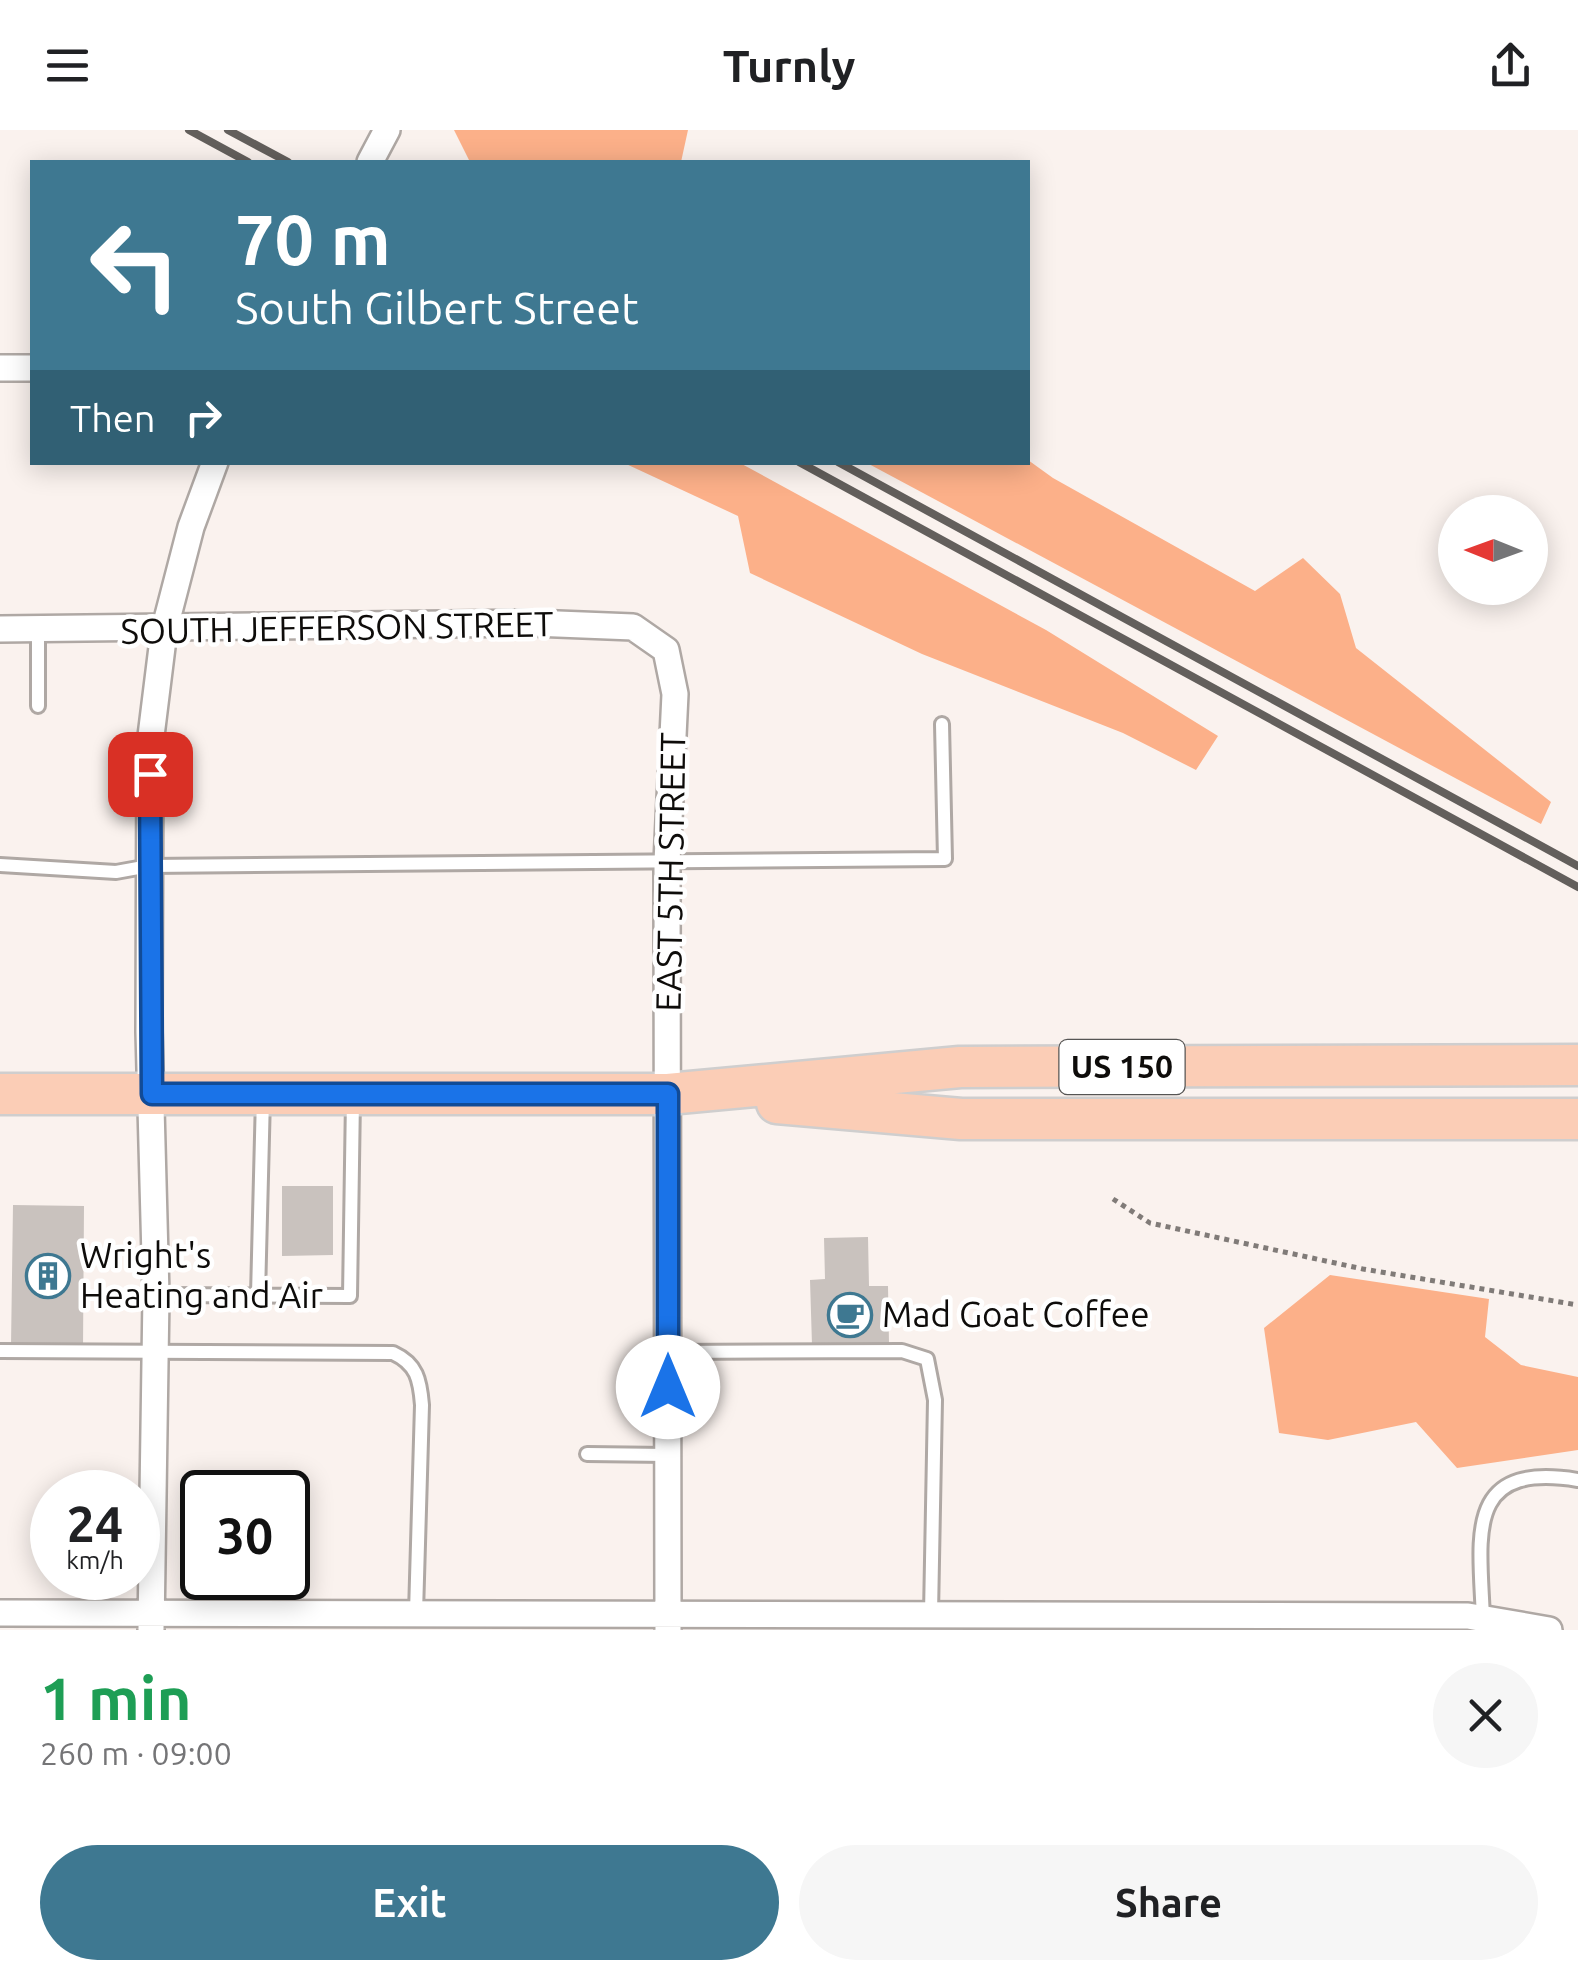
<!DOCTYPE html>
<meta charset="utf-8">
<style>
:root{--surface:#fff;--page:#f6f6f6;--text:#202124;--muted:#757577;--accent:#3e7891}
body{margin:0;font-family:Ubuntu,sans-serif;background:var(--page);color:var(--text);height:100vh;display:flex;flex-direction:column;font-size:38px;white-space:nowrap}
*{box-sizing:border-box;margin:0}
p{font-size:32px;color:var(--muted)}
.icon{flex:none;width:55px;height:55px;fill:none;stroke:currentColor;stroke-width:2;stroke-linecap:round;stroke-linejoin:round}
.map{position:relative;height:1500px;overflow:hidden}
.side{display:flex;flex-direction:column;background:var(--surface);flex:1}
.side>*{flex:none}
.guide{position:absolute;left:30px;top:30px;width:1000px;height:305px;border-radius:0px;box-shadow:0 5px 25px #0003;background:#3e7891;color:#fff;overflow:hidden}
.needle{width:65px;rotate:271deg}
.tools{position:absolute;left:1438px;top:365px;display:grid;gap:20px}
.tools a{display:grid;place-items:center;width:110px;height:110px;border-radius:50%;background:var(--surface);box-shadow:0 5px 25px #0003;font-size:50px}
.speed{position:absolute;left:30px;top:1340px;display:flex;gap:20px;font-size:50px;font-weight:700;text-align:center}
.speed>*{display:grid;place-content:center;width:130px;height:130px;border-radius:50%;background:var(--surface);box-shadow:0 5px 25px #0003;line-height:1}
.speed small{font-size:25px;font-weight:400}
.speed .limit{border:5px solid #111;border-radius:15px;background:#fff;color:#111}
.pin{position:absolute;display:grid;place-items:center;width:85px;height:85px;color:#fff;margin:-42px;border-radius:20px;box-shadow:0 5px 15px #0006}
.me{position:absolute;width:110px;margin:-55px;rotate:0deg;stroke-linejoin:round;filter:drop-shadow(0 0 8px #0008)}
.turn{display:flex;align-items:center;gap:35px;height:210px;padding:0 40px;font-size:45px}
.turn .icon{width:130px;height:130px;stroke-width:2.5}
.turn b{display:block;font-size:70px;line-height:85px}
.then{display:flex;align-items:center;height:95px;padding:0 40px;background:#0003;gap:20px;font-size:38px}
.round{display:grid;place-items:center;flex:none;width:105px;height:105px;border-radius:52px;background:var(--page)}
.summary{display:flex;align-items:center;justify-content:space-between;height:170px;padding:0 40px}
h1{font-size:60px;font-weight:600;line-height:75px;color:#1e9e55}
.primary-button{display:flex;gap:20px;margin-top:auto;padding:20px 40px}
.primary-button a{flex:1;height:115px;border-radius:60px;background:var(--accent);color:#fff;font-size:40px;font-weight:600;line-height:115px;text-align:center}
.primary-button a+a{background:var(--page);color:var(--text)}
header{display:flex;justify-content:space-between;align-items:center;height:130px;padding:0 40px;background:var(--surface);font-size:45px;font-weight:600}
.map>svg:first-child{display:block}
</style>
<header><svg class="icon" aria-label="menu" viewBox="0 0 24 24"><path d="M4 6h16M4 12h16M4 18h16"/></svg>Turnly<svg class="icon" aria-label="share" viewBox="0 0 24 24"><path d="M12 15V3M7 8l5-5 5 5M5 13v7h14v-7"/></svg></header>
<div class="map">
<svg width="1578" height="1500" viewBox="0 0 1578 1500">
<rect width="100%" height="100%" fill="#faf2ee"/>
<path fill="#fcb089" d="M454,0H688L681,32H470Z
M1028,330L1053,348L1255,461L1303,428L1340,464L1356,518L1551,672L1541,694L867,333Z
M624,333H740L1046,500L1218,606L1196,640L1123,603L922,524L750,443L738,386Z
M1330,1145L1489,1169L1485,1207L1521,1235L1578,1247V1320L1457,1338L1416,1292L1328,1310L1279,1303L1264,1198Z"/>
<path fill="#c9c2be" d="M282,1056H333V1125L282,1126Z
M13,1075L84,1076L83,1218L11,1216Z
M868,1107L869,1156H888L889,1214L812,1215L810,1150L825,1149L824,1108Z"/>
<g fill="none" stroke-linecap="round" stroke-linejoin="round">
<defs>
<path id="lane" d="M38,576V500
M0,735L116,742L149,736L945,729L942,594
M156,1165L350,1166L353,968
M258,1165L263,967
M0,1221L393,1223C417,1234 420,1250 422,1275L416,1483
M668,1222L902,1221L927,1229L935,1270L931,1484
M587,1324L667,1325
M1483,1489C1480,1407 1463,1331 1578,1350"/>
<path id="street" d="M370,32L387,0
M0,238H32
M0,499L533,493L633,497L666,520L675,564L667,732L668,1500
M0,1483L1468,1486L1549,1500
M151,1499L156,1165L149,902L150,614L164,501L191,397L215,332"/>
<path id="primary" d="M0,964H668L960,937L1578,935
M777,973L961,989H1578"/>
</defs>
<use href="#lane" stroke="#afa8a4" stroke-width="18"/>
<use href="#street" stroke="#afa8a4" stroke-width="30"/>
<use href="#primary" stroke="#cfcece" stroke-width="45"/>
<path stroke="#807b78" stroke-width="5" stroke-dasharray="5 5" stroke-linecap="butt" d="M1113,1069L1150,1093L1363,1139L1578,1175"/>
<use href="#lane" stroke="#fff" stroke-width="12"/>
<use href="#street" stroke="#fff" stroke-width="25"/>
<use href="#primary" stroke="#fbcdb6" stroke-width="40"/>
<path stroke="#635f5c" stroke-width="8" d="M189,0L248,32
M228,0L288,32
M799,332L1578,757
M838,332L1578,736"/>
</g>
<g fill="none" stroke-linecap="round" stroke-linejoin="round">
<defs>
<path id="route" d="M150,644L152,964H668V1257"/>
</defs>
<use href="#route" stroke="#114b97" stroke-width="25"/>
<use href="#route" stroke="#1a73e8" stroke-width="18"/>
</g>
<defs>
<symbol id="building-ring" viewBox="-11 -11 22 22"><circle r="9.5" fill="#fff" stroke="#3e7891" stroke-width="1.5"/><path d="M-4-6H4V6H1V3H-1V6H-4ZM-2.5-4.3h1.7v1.8h-1.7ZM.8-4.3h1.7v1.8H.8ZM-2.5-1h1.7V.8h-1.7ZM.8-1h1.7V.8H.8Z" fill="#3e7891"/></symbol>
<symbol id="cafe-ring" viewBox="-11 -11 22 22"><circle r="9.5" fill="#fff" stroke="#3e7891" stroke-width="1.5"/><path d="M-5.5-4.5H6V0H3Q3 3.5 0 3.5H-2.5Q-5.5 3.5-5.5 0ZM3-3.2v2h1.7v-2ZM-6 4.5H4V6H-6Z" fill="#3e7891"/></symbol>
</defs>
<g fill-rule="evenodd">
<use href="#building-ring" x="23" y="1121" width="50" height="50"/>
<use href="#cafe-ring" x="825" y="1160" width="50" height="50"/>
</g>
<g text-anchor="middle" stroke-width="9" stroke-linejoin="round" paint-order="stroke">
<rect fill="#fff" stroke="#565554" stroke-width="2.5" x="1059.5" y="910" width="125" height="54" rx="8"/>
<g font-size="32" font-weight="bold" fill="#0e0c0a">
<text x="1122" y="948">US 150</text>
</g>
<g font-size="35" fill="#0e0c0a" stroke="#fff">
<text transform="translate(337 498) rotate(-1)" y="12">SOUTH JEFFERSON STREET</text>
<text transform="translate(671 742) rotate(-89)" y="12">EAST 5TH STREET</text>
</g>
<g font-size="35" fill="#0e0c0a" stroke="#fff" text-anchor="start">
<text x="80" y="1138">Wright's<tspan x="80" dy="40">Heating and Air</tspan></text>
<text x="882" y="1197">Mad Goat Coffee</text>
</g>
</g>
</svg>
<div class="tools">
<a><svg class="needle" viewBox="-14 -14 28 28"><path d="M0-13l5 13h-10z" fill="#e53935"/><path d="M0 13l5-13h-10z" fill="#757577"/></svg></a>
</div>
<div class="speed"><div>24<small>km/h</small></div><div class="limit">30</div></div>
<div class="pin" style="left:150px;top:644px;background:#d93025"><svg class="icon" aria-label="arrive" viewBox="0 0 24 24"><path d="M6 21V4h12l-3 4 3 4H6"/></svg></div>
<svg class="me" style="left:668px;top:1257px" viewBox="-20 -20 40 40"><circle r="19" fill="#fff"/><path d="M0-13L10 11 0 6-10 11z" fill="#1a73e8"/></svg>
<div class="guide">
<div class="turn"><svg class="icon" aria-label="left" viewBox="0 0 24 24"><path d="M17 20v-9H6M10 6l-5 5 5 5"/></svg><div><b>70 m</b>South Gilbert Street</div></div>
<div class="then">Then<svg class="icon" aria-label="right" viewBox="0 0 24 24"><path d="M7 20v-9h11M14 6l5 5-5 5"/></svg></div>
</div>
</div>
<section class="side">
<div class="summary"><div><h1>1 min</h1><p>260 m · 09:00</p></div><a class="round"><svg class="icon" aria-label="close" viewBox="0 0 24 24"><path d="M6 6l12 12M18 6L6 18"/></svg></a></div>
<div class="primary-button"><a>Exit</a><a>Share</a></div>
</section>
